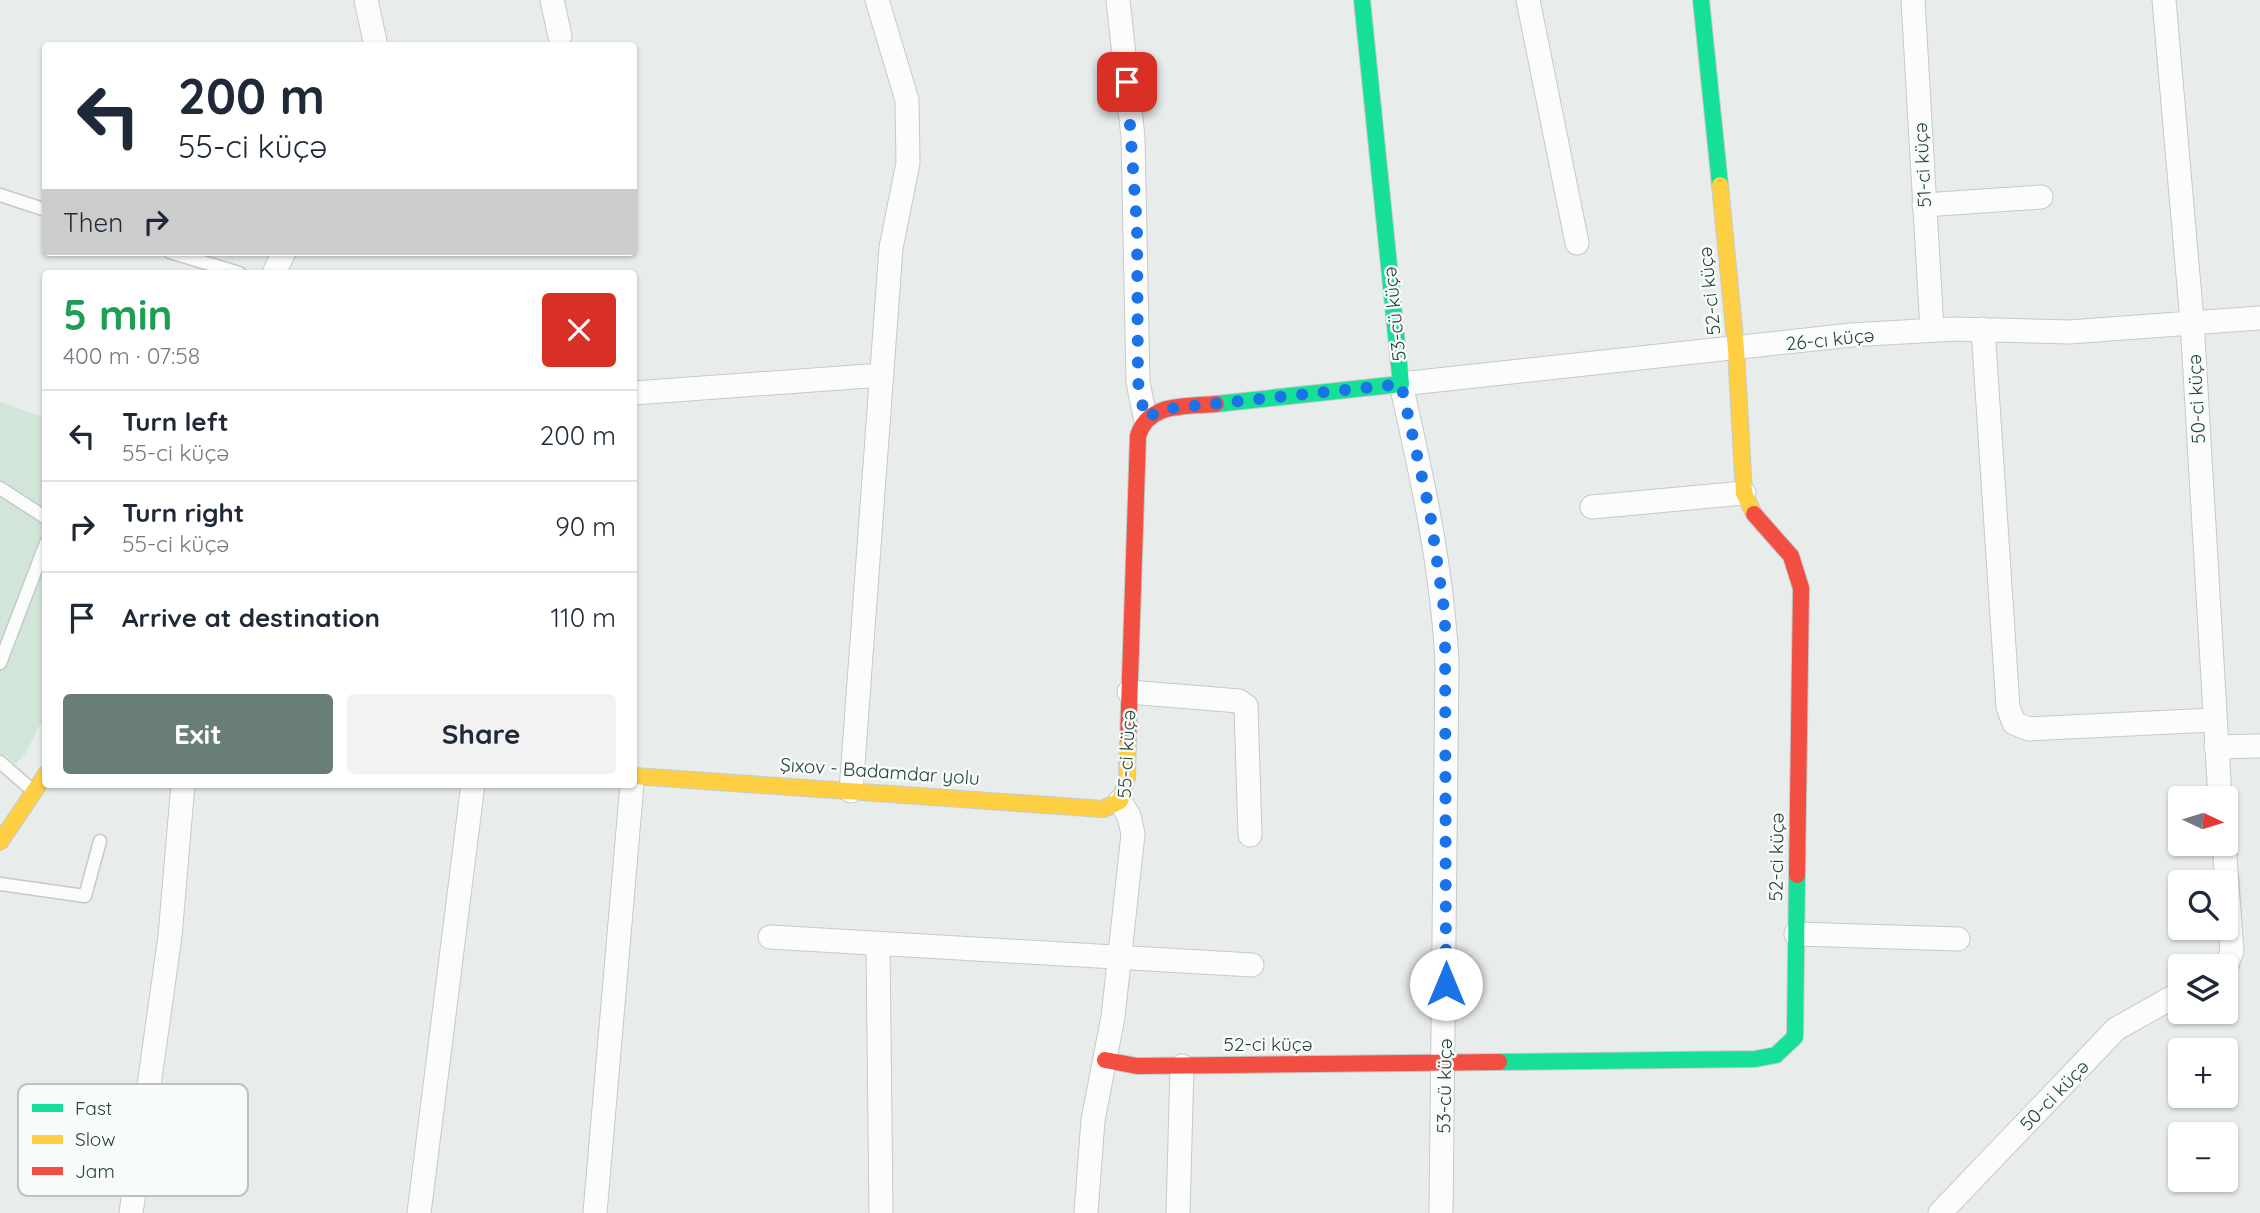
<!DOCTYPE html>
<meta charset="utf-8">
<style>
:root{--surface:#fff;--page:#f2f2f3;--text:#1f2937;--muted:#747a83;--line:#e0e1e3;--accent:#697e78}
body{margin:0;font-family:Quicksand,sans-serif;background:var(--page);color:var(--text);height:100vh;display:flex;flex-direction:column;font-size:26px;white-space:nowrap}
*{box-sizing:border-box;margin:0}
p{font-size:23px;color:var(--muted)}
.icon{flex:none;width:38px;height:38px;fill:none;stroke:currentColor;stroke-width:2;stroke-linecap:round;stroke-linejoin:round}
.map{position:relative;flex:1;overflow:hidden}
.sheet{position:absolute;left:42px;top:270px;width:595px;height:518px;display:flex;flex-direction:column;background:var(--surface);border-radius:7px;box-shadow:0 2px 5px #0004}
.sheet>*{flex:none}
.banner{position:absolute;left:42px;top:42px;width:595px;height:214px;border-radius:7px;box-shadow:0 2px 5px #0004;background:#fff;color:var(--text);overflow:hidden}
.needle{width:46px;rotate:94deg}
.tools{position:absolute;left:2168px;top:786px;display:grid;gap:14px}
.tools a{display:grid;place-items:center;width:70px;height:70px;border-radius:7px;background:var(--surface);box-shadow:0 2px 5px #0004;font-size:35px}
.pin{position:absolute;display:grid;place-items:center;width:60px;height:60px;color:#fff;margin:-30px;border-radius:14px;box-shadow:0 4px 10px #0006}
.me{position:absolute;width:77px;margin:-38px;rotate:0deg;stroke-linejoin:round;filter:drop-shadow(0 0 5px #0008)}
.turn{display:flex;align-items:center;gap:24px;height:147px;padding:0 21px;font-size:32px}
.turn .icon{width:91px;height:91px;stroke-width:2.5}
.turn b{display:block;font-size:49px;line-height:60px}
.then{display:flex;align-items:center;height:66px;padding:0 21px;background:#0003;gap:14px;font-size:26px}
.round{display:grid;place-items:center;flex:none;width:74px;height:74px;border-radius:7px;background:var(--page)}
.headline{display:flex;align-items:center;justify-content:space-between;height:119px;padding:0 21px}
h1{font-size:42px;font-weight:800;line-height:52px;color:#1e9e55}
.button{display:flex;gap:14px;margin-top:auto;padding:14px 21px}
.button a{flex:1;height:80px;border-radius:7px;background:var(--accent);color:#fff;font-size:28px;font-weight:800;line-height:80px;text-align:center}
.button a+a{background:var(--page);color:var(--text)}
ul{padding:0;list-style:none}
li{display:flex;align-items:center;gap:21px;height:91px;padding:0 21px;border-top:2px solid var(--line)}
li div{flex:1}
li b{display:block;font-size:26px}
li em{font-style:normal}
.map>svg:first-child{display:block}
</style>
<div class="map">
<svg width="2260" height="1213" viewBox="0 0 2260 1213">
<rect width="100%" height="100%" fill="#e8edeb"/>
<path fill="#d1e6d8" d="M0,402L46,418L45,715L25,754L15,764L6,755L0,758Z"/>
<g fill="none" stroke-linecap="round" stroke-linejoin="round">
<defs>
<path id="lane" d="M0,195L46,210
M170,252L239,273
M0,488L46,518
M0,663L46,543
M0,762L32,790
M0,884L85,896L100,841"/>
<path id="street" d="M366,0L376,46
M552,0L560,36
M1118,0L1133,137L1138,382L1145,417
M1528,0L1577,243
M1913,0L1932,330
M2164,0L2192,321L2220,798
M1924,205L2041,197
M274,273L284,252
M1983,329L2008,707L2014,723L2029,729L2213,720
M634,393L882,375
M1592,507L1744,493
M1129,692L1239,701L1246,706L1250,835
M2216,747L2260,746
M851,791L891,248L908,163L907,100L877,0
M2224,844L2232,951L2226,967
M1796,934L1958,939
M770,937L1252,965
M878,945L881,1213
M131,1213L170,936L183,784
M419,1213L473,784
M595,1213L632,784
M1086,1213L1093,1120L1113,1017L1133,834L1129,816L1120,801
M1178,1213L1182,1066
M1441,1213L1447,662C1442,567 1422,477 1401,384L1851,335L1954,329L2069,332L2260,318
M1940,1213L2116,1029L2180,993"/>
<path id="fast" d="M1701,0L1720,185
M1216,404L1401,384L1362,0
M1499,1062L1755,1059L1776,1055L1795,1037L1797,875"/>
<path id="slow" d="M1720,185L1736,349L1744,493L1754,514
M634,776L1103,809L1120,801L1127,778L1128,739
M0,842L46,774"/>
<path id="jam" d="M1754,514L1791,556L1801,588L1797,875
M1128,739L1138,436C1148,402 1186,407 1216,404
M1105,1060L1137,1066L1499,1062"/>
</defs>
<use href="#lane" stroke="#c5cac8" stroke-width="15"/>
<use href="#street" stroke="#c5cac8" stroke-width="25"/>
<use href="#fast" stroke="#c3cbc8" stroke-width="18"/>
<use href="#slow" stroke="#c3cbc8" stroke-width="18"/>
<use href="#jam" stroke="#c3cbc8" stroke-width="18"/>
<use href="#lane" stroke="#fcfcfc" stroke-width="12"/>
<use href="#street" stroke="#fcfcfc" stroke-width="23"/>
<use href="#fast" stroke="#16e098" stroke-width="16"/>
<use href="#slow" stroke="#ffcf43" stroke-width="16"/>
<use href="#jam" stroke="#f24e42" stroke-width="16"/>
</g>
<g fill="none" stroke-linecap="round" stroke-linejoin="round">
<path stroke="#1a73e8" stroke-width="12" stroke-dasharray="0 21.6" d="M1127,82L1137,227L1138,382L1145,418L1165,409L1401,384L1430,513L1445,616L1446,984"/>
</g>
<g text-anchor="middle" stroke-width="5" stroke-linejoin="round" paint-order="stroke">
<g font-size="19" fill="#24423a" stroke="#f7fbf9">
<text transform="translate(1922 165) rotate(-93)" y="7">51-ci küçə</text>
<text transform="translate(1709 291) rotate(-96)" y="7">52-ci küçə</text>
<text transform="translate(1394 314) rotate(-96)" y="7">53-cü küçə</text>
<text transform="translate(1830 339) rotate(-6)" y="7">26-cı küçə</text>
<text transform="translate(2196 399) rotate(-93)" y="7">50-ci küçə</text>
<text transform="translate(1126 754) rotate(-87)" y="7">55-ci küçə</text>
<text transform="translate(880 771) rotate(4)" y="7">Şıxov - Badamdar yolu</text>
<text transform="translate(1776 857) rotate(-89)" y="7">52-ci küçə</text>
<text x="1268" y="1051">52-ci küçə</text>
<text transform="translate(1444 1086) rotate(-89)" y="7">53-cü küçə</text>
<text transform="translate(2054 1095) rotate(-46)" y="7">50-ci küçə</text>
</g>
</g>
<rect x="18" y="1084" width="230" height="112" rx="10" fill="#f7fbf9" stroke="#b8c4c0" stroke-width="2"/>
<rect x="32" y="1104" width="31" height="8" fill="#16e098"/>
<rect x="32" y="1135" width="31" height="9" fill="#ffcf43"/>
<rect x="32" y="1167" width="31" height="8" fill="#f24e42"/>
<g font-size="19" fill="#24423a">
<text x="75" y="1115">Fast</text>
<text x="75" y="1146">Slow</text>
<text x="75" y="1178">Jam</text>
</g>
</svg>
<div class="tools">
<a><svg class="needle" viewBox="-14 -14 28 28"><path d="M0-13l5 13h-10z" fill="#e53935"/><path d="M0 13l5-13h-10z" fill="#747a83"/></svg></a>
<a><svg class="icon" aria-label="search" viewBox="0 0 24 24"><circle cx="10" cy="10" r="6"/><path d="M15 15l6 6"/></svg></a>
<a><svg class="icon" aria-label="layers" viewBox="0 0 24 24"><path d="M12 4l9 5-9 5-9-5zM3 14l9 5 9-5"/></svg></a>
<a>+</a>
<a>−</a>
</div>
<div class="pin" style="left:1127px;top:82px;background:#d93025"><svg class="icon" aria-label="arrive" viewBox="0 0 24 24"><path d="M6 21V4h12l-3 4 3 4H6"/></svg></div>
<svg class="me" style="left:1446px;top:984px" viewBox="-20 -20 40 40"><circle r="19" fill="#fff"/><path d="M0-13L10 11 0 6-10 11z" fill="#1a73e8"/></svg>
<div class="banner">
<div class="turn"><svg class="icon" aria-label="left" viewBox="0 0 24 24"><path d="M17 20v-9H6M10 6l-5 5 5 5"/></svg><div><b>200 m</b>55-ci küçə</div></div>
<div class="then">Then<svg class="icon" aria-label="right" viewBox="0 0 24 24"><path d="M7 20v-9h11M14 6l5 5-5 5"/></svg></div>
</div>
<section class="sheet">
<div class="headline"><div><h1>5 min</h1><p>400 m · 07:58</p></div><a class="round" style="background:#d93025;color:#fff"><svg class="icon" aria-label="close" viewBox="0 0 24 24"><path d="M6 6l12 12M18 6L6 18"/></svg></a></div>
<ul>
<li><svg class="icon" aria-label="left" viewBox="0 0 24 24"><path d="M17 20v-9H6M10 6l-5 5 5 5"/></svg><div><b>Turn left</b><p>55-ci küçə</p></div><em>200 m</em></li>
<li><svg class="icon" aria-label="right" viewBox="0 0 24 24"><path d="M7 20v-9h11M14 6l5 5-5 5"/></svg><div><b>Turn right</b><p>55-ci küçə</p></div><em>90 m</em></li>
<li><svg class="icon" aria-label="arrive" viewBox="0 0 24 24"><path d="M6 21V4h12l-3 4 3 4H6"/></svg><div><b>Arrive at destination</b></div><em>110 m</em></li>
</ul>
<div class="button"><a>Exit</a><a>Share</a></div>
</section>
</div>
